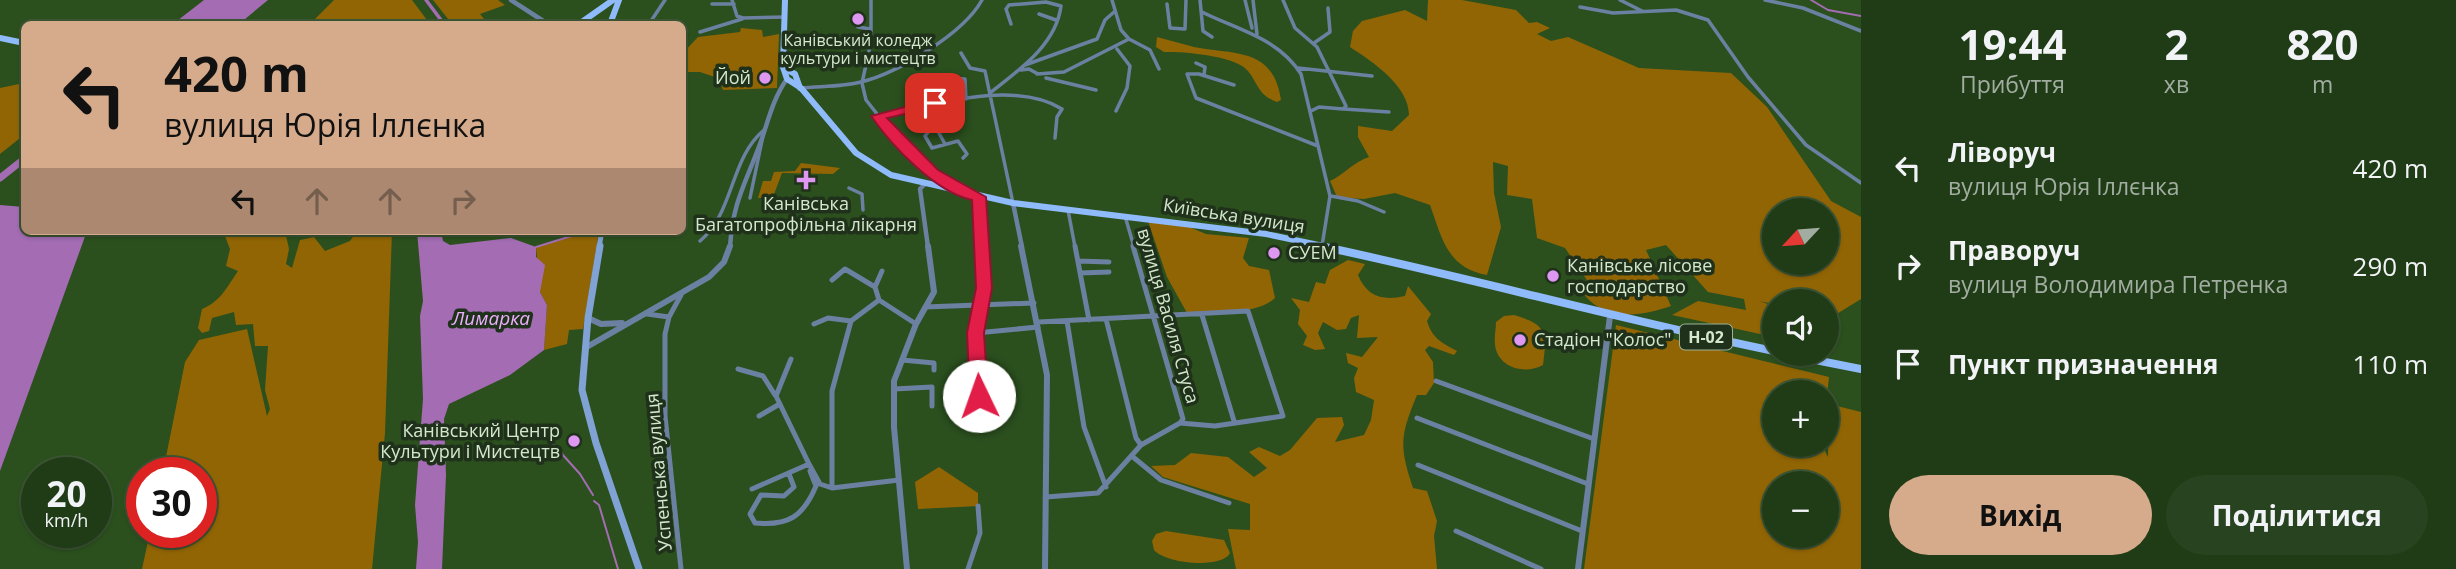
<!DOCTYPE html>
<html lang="uk">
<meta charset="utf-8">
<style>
:root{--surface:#203c16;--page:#28431f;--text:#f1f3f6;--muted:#a2ada1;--line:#3d5635;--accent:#d6ab8b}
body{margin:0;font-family:"Open Sans",sans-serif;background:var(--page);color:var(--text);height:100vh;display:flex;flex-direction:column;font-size:26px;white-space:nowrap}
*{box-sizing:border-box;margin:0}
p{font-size:23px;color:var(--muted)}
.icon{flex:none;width:38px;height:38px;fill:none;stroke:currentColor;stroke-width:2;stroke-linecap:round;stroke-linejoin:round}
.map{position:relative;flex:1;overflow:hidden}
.side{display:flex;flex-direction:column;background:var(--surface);width:595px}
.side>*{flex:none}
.banner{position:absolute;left:21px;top:21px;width:665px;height:214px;border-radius:10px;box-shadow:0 2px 5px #0004,0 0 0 2px var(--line);background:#d6ab8b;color:#111;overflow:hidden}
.needle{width:46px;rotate:244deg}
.buttons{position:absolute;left:1762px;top:198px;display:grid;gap:14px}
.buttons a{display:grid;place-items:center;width:77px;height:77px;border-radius:50%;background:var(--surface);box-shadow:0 2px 5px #0004,0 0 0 2px var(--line);font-size:35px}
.speed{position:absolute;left:21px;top:457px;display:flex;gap:14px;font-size:35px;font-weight:700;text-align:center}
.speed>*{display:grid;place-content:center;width:91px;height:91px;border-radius:50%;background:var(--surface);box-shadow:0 2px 5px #0004,0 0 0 2px var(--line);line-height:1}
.speed small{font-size:18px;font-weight:400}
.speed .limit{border:10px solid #d22;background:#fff;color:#111}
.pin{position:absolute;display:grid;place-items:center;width:60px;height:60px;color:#fff;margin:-30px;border-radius:14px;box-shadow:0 4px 10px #0006}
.me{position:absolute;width:77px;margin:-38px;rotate:357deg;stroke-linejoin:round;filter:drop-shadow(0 0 5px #0008)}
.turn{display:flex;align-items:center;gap:24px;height:147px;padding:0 28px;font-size:32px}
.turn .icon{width:91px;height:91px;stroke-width:2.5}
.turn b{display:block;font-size:49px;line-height:60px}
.lanes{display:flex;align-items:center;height:66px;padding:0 28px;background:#0003;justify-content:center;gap:35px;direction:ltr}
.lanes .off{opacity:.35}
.eta{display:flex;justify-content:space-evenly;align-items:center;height:119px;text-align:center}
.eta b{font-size:42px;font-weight:700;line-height:49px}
.cta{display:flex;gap:14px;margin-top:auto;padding:14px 28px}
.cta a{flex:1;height:80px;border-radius:42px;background:var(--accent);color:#111;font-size:28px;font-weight:700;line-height:80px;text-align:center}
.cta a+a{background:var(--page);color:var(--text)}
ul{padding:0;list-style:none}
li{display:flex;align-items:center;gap:21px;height:98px;padding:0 28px}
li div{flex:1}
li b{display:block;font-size:26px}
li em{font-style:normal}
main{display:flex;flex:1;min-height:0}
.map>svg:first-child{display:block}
</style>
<main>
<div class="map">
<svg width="1861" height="569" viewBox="0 0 1861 569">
<rect width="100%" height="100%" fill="#2b501e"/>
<path fill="#916504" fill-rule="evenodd" d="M334,0H412L430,24H310Z
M433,0H498L505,5L480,14L488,24H452Z
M1428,0H1462L1516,10L1529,23L1537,22L1550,28L1537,34L1551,41L1568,37L1639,68L1731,73L1767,107L1831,201L1861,217V299L1835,315L1827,314V301H1774V304L1759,301L1774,306V337L1672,315L1698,301L1746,310L1744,299L1708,292L1666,245L1646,250L1671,306C1640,317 1602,322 1582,291L1591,286L1565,248L1537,238L1532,199L1507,195L1508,166L1493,162L1494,193L1501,227L1487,275C1447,268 1442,238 1430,205L1395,193L1364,199L1337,197L1330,181C1345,174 1353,162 1369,157L1358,137V126L1392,131L1409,115C1409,86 1373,62 1350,47L1353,31L1362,21L1405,10L1427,21ZM1774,210H1827V262H1774Z
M741,28L762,30L763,37L779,34L777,88L723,90L718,78L700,72H683V53L698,37L740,32Z
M1157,37C1169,40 1182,44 1194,47C1235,55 1273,47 1281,100L1277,102C1258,95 1259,85 1248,71C1237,56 1183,51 1164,52L1156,47Z
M24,83V135L0,154V88Z
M801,163L840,168L833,174L782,173L773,197L758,198L763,181H771L774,172L795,171Z
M1148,221L1189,227L1206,234L1249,238L1243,258L1249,266L1269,270L1275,298C1256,316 1213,311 1187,313L1167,277Z
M223,231H285L289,249L286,264L292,268L300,240L314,237L325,251L350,241L357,231H392L385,433L372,569H142L150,532H201V472H163L185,362L199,340L247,329L267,416L270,409L265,390L268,346H255L253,324L236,325L234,312L212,318L209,331L202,333L198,328L202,309C221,301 227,287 238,271L226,266L230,249Z
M584,231H599L583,329L569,330L567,344L544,350L547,305L540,292L536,247Z
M1348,260L1365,264L1358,275C1367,297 1383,301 1405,296L1408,286L1431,314L1427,321C1432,338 1442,343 1457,351L1454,355L1429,346L1425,350L1433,362L1434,383L1426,395H1417C1400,436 1399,446 1413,488L1427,491L1437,521L1434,536L1437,569H1236L1228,529L1250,530V504L1163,477L1151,466L1175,465L1191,453L1228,457L1254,477L1267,468L1249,452L1259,447L1280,456L1290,450L1317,418L1342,417L1344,425L1335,442L1364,435L1371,420L1374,400L1356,392L1354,378L1358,368L1348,363L1346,353L1362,357L1378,337L1357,338L1359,315L1351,318L1346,329L1337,330L1323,322L1318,333L1325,349L1315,350L1303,345L1307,336L1298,324L1300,310L1291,298L1309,302L1316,282L1325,284L1330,270Z
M1514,315C1548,325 1547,333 1543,365C1525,375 1498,368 1495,345C1494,338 1496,329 1496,322L1504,316Z
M1616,325L1829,377L1827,395V392H1774V444L1822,445L1828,457L1829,404L1861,412V569H1584ZM1774,483H1827V536H1774Z
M939,467L978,493V506L918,509L915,482Z
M1166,531L1224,540L1230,553C1222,569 1166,564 1154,550L1152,541L1156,534Z"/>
<path fill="#a36cb3" d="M204,0H268L239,24H173Z
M0,205L24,207V231H87L0,471Z
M417,231H441L443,241L450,245L511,238L536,247V257L545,265L540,292L547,305L544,350L510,375L449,404L444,419L446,475L442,569H416L418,542L415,505L423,399L420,316L423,301Z"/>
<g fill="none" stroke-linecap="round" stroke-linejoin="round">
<path stroke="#a36cb3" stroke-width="2" d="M1811,0L1828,10L1861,16
M536,247L578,234
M553,444L580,474L593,495
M594,501L599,505L618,569"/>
<path stroke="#a36cb3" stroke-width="3.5" d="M426,0L444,24"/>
<path stroke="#a36cb3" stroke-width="7" d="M0,178L24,159"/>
<path stroke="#6c81a1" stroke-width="3.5" d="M732,0L737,16L743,18L785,17
M871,0V42L862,83L866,100L901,144L958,188
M1200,0L1203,31L1212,37
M1245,0L1252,28
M1253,0L1257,34
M1283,0L1295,28L1317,47L1346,106L1343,109L1319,107L1311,111
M1620,0L1642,11
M1765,0L1803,8L1861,31
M712,4H734
M1167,4L1170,28L1185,29L1186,0
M1580,7L1613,13L1676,10L1708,20L1748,77L1806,145L1861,183
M1202,12C1238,30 1278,38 1301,74L1330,196L1322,246
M1039,14L1056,20
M857,17L858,27L870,29
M649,24L665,0
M700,32L742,19
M1129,39L1150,50L1159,69
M1314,43L1330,32L1328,8
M961,53L970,68L985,71L1013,203
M1196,63L1205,67L1204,75
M1025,65L1097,39L1105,20L1114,12
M1298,68L1372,76
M1021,70L1029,69L1038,74
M1037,74L1064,72L1129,39L1121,30L1112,0
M926,77L965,79L966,99
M1046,78L1096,90
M1234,85L1199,74H1187L1196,98L1318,146
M801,88C820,86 842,87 861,82C898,73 964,33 982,0
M990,93C1019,70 1056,45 1061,6L1046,2L1009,5L1006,9L1011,24
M924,106L945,144
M1344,109L1389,112
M1116,111L1127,88L1130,66L1117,49
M878,116C931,105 1014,79 1062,109L1057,117L1055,138
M918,126L934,125L925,136L932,148L958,141L967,154L963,158
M849,188L862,194L863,210
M1331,196L1358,201L1384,212
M979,197L982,247
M750,198L764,131
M1068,210L1075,247
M1125,216L1134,247
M700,241C734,213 730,158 764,130"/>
<path stroke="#6c81a1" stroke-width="5" d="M1075,246L1089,320
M1133,246L1183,419L1180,423
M1078,261L1109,262
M882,271L875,287L879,300L916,324
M1080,273L1109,272
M832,280L845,269L875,287
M925,307L1034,303
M647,314L669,317L665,334V416L681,569
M1202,315L1234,421
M669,317L681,295
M1106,319L1136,438L1141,445
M851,321L879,300
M1067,321L1084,427L1106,487
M1039,322L1248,311L1283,416L1215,426L1180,423L1141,445L1098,493L1046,497
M814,324L828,318L851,321
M976,333L1038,327
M791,359L776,396L809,464
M902,360L934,363V370
M738,369L763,376L775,395
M1436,381L1594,439
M894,389L932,387V406
M759,416L778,405
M980,417L976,333L984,288L982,246
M1417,418L1588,484
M1133,457L1161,480L1229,503
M1418,465L1582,531
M789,474L794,487L784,496L761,495L750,514L755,523C788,526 803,517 816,486L810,471
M832,488V391L851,321
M752,489L809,464L820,484L832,488L899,480
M1456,531L1541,569
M968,569L980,533L978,506"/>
<path stroke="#6c81a1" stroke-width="4.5" d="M511,0L548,24
M924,185L920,189L928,247
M1013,203L1022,247
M730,247C733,201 745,185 760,144C768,122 773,98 787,79"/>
<path stroke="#6c81a1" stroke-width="6" d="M1021,246L1047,375L1045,569
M588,318L601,324L622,323
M585,348L709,277L724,262L730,246
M907,569L894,427V381L916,324L934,292L928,246
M1578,569L1610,316"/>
<path stroke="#81a2d4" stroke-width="5" d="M599,247L602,231"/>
<path stroke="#81a2d4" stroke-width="7" d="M600,246L588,318L582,390L596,443L639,569"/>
<path stroke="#90bbfb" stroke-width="6" d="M785,0L783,67L787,79L801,88L856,153L891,175L1013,203L1266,234L1328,247
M579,24L613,0
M610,24L619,0
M0,38L24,43
M784,68L795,74L800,88"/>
<path stroke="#90bbfb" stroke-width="8" d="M1320,246C1472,278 1622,320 1774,351
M1785,354L1861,369"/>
</g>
<path fill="#e11d48" stroke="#92132f" stroke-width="2" d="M935,99L940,101V106L887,118L938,170L986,197L992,288L984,333L988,396L979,403L970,396L967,333L976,288L972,200C935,192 892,146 871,116Z"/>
<g fill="#de98f2" stroke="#20311b" stroke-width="2.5">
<circle cx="858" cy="19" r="7"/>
<circle cx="765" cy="78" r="7"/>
<path d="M802.5 169.5h7v7h7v7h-7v7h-7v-7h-7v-7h7z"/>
<circle cx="1274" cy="253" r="7"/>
<circle cx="1553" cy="276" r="7"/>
<circle cx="1520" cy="340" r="7"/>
<circle cx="574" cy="441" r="7"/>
</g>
<g text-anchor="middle" stroke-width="7" stroke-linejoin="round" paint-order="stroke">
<g font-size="16" fill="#d3e8cc" stroke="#20311b">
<text x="858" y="46">Канівський коледж<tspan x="858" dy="18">культури і мистецтв</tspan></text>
</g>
<rect fill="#20311b" stroke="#9db197" stroke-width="2" x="1680" y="324.5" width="52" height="25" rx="5"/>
<g font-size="16" font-weight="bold" fill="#d3e8cc">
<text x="1706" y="343">Н-02</text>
</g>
<g font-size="18" fill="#d3e8cc" stroke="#20311b" text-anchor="start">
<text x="751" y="84" text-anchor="end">Йой</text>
<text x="806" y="210" text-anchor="middle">Канівська<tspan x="806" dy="21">Багатопрофільна лікарня</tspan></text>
<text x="1288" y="259">СУЕМ</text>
<text x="1567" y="272">Канівське лісове<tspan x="1567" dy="21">господарство</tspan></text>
<text x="1534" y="346">Стадіон "Колос"</text>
<text x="560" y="437" text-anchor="end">Канівський Центр<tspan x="560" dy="21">Культури і Мистецтв</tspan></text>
</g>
<g font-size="18" fill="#d3e8cc" stroke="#20311b">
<text transform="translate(1234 216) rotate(9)" y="6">Київська вулиця</text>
<text transform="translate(1168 316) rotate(74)" y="6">вулиця Василя Стуса</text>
<text transform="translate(659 472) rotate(-95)" y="6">Успенська вулиця</text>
</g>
<g font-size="19" font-style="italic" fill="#eab0fc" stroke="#20311b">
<text x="491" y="325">Лимарка</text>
</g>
</g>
</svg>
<div class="buttons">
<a><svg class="needle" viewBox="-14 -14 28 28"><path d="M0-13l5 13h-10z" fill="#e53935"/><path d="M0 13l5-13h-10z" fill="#a2ada1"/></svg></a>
<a><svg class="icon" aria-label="sound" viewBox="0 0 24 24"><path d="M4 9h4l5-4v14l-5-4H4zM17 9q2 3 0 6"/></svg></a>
<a>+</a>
<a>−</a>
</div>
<div class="speed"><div>20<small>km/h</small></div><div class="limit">30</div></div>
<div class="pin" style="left:935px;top:103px;background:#d93025"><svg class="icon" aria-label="arrive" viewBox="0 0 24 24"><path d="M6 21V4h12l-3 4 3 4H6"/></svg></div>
<svg class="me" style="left:979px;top:396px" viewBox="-20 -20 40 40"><circle r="19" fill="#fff"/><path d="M0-13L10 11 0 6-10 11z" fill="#e11d48"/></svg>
<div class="banner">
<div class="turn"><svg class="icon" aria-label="left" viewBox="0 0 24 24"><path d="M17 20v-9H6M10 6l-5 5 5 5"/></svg><div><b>420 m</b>вулиця Юрія Іллєнка</div></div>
<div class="lanes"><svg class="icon" aria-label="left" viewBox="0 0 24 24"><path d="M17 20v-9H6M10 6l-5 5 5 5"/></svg><svg class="icon off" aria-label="ahead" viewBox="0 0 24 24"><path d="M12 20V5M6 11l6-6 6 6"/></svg><svg class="icon off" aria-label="ahead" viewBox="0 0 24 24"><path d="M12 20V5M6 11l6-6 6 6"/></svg><svg class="icon off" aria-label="right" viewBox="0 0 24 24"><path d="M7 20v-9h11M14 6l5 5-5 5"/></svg></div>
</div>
</div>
<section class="side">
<div class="eta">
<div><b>19:44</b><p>Прибуття</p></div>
<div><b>2</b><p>хв</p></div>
<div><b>820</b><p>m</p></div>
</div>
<ul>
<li><svg class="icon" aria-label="left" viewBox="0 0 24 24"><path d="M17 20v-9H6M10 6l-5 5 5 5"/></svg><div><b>Ліворуч</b><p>вулиця Юрія Іллєнка</p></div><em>420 m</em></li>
<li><svg class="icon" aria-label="right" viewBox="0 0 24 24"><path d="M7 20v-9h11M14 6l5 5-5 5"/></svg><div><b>Праворуч</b><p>вулиця Володимира Петренка</p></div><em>290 m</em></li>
<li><svg class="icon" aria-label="arrive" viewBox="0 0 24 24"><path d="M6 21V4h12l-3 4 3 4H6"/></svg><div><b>Пункт призначення</b></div><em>110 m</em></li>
</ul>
<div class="cta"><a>Вихід</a><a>Поділитися</a></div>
</section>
</main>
